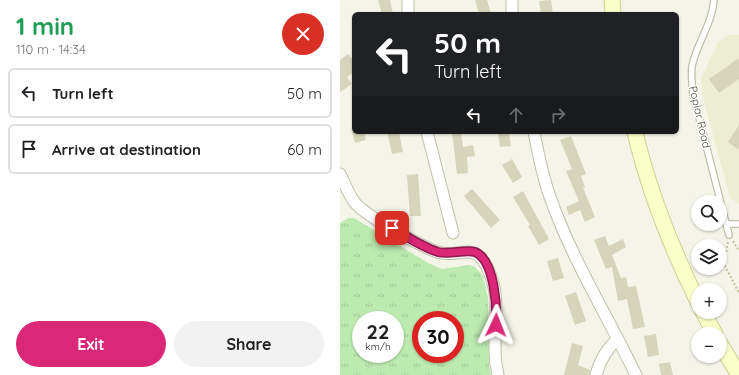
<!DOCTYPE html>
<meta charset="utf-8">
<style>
:root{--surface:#fff;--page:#f2f2f2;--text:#202124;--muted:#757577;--line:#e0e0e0;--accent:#db2777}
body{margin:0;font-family:Quicksand,sans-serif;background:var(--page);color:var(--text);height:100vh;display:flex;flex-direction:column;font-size:15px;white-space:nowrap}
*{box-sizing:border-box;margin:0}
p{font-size:13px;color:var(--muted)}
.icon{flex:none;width:22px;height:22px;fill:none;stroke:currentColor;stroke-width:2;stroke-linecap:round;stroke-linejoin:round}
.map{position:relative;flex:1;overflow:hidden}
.drawer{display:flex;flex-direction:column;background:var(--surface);width:340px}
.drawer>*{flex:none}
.guide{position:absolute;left:12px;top:12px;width:327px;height:122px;border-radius:6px;box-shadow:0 1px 3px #0004;background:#202124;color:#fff;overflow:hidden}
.fabs{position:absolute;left:351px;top:195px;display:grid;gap:8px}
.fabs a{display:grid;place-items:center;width:36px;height:36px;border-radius:50%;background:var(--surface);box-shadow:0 1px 3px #0004;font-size:20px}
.speed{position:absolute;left:12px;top:311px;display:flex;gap:8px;font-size:20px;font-weight:700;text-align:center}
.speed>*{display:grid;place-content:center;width:52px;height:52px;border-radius:50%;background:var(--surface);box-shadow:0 1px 3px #0004;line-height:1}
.speed small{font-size:10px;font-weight:400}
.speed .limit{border:6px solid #d22;background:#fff;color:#111}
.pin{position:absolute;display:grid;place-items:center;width:34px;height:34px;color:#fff;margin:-17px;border-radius:8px;box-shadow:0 2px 6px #0006}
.me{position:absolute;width:44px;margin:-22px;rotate:2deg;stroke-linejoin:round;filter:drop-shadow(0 0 3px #0008)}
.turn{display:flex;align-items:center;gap:14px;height:84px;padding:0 16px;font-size:18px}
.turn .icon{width:52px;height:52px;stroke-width:2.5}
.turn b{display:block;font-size:28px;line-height:34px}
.lanes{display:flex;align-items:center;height:38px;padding:0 16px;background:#0003;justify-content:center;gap:20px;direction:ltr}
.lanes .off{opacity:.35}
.round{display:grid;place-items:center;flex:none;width:42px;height:42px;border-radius:21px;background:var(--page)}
.head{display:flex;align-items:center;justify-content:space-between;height:68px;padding:0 16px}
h1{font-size:24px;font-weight:700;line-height:30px;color:#1e9e55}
.primary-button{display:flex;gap:8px;margin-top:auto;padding:8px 16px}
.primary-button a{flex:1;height:46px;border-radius:24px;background:var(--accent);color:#fff;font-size:16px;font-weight:700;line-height:46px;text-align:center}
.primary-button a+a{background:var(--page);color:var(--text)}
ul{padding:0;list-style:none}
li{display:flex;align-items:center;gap:12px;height:50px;margin:0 8px 6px;padding:0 8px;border:2px solid var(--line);border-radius:6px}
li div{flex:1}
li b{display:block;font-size:15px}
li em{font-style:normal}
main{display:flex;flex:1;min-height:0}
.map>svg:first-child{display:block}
</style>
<main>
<section class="drawer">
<div class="head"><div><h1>1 min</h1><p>110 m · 14:34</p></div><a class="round" style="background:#d93025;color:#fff"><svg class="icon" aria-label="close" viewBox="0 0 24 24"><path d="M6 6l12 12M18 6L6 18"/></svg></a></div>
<ul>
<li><svg class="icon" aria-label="left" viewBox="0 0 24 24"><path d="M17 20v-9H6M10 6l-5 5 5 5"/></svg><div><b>Turn left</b></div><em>50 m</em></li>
<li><svg class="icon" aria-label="arrive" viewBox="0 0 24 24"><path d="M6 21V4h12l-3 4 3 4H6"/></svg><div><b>Arrive at destination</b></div><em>60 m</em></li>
</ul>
<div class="primary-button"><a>Exit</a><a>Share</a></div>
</section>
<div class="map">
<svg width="399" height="375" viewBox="0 0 399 375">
<defs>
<pattern id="grass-tufts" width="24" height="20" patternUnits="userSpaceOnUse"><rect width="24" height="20" fill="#bceaaf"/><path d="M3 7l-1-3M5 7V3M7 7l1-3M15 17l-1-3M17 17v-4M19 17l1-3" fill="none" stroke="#a3ca97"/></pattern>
</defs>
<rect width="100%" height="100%" fill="#f4f4e8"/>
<path fill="#edeed1" d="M389,35H399V204L390,198L362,94L361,79L378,42Z"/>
<path fill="url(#grass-tufts)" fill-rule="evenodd" d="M9,218H14L88,263L102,269L130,265L135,267L143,276L148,298L149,365L151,375H0V223ZM21,320H55V354H21ZM81,320H115V354H81Z"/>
<path fill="#d6d5bc" d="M38,0H50L53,14H42Z
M135,0H147L151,14H139Z
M211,0L213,14H201L199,1Z
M8,54L11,58L14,56V72L7,77L12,84L0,92V60Z
M399,58V79L379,93L369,79Z
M399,125V150L388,142Z
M12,132H24L26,140L15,143Z
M47,132H59L63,152L52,154Z
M112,132H121L123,147L133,145L135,156L127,157L128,173L117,174Z
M158,132H169L171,146L160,147Z
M231,136L246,174L241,176L245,187L243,188L255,217L245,222L240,210L229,215L226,207L239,201L226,171L232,169L220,140Z
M172,159L182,177L173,183L162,165Z
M78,174L81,216H70L67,175Z
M132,189L160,220L151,228L124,196Z
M183,191L209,239L199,245L188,226L190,225L173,197Z
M265,236L269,246L283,239L286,247L272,255L281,278L286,277L288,287L296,286L305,327L293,329L287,299L278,301L272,267L266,269L254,240Z
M218,258L224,278L213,281L207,261Z
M236,292L246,321L235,325L225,296Z
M316,334L319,355L308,357L304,336Z
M232,343L243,346L238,365L250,370L249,375H224Z
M330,362L333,375H321L319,364Z"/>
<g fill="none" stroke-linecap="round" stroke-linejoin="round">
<defs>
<path id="service" d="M374,0C372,24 357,43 352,66C351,75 352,85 353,94L389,235
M386,224H399"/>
<path id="minor" d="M68,0V14
M172,14V0
M87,132L113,233
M194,132C198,153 202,174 209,194C231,258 267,315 296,375
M0,174C5,184 9,196 16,204C28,217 79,245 97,252C119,259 133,240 147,267C165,302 149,339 158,375
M256,375C260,360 266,349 278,339"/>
<path id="secondary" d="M272,0L273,14
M295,132C309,192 331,247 358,302
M363,312L375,334
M380,344L399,375"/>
</defs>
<use href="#service" stroke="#c0c0aa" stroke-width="8"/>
<use href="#minor" stroke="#c0c0aa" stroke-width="13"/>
<use href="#secondary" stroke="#ced294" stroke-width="17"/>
<path stroke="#c2c19a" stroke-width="2" stroke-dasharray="2 2" stroke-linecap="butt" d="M393,241L399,251
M388,242L384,264L399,293"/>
<use href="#service" stroke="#fff" stroke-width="5.5"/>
<use href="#minor" stroke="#fff" stroke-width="11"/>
<use href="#secondary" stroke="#faffc7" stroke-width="15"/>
</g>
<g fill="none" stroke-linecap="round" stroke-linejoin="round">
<defs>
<path id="route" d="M52,228C66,236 82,247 98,252C110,255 125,249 135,252C155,260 157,308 156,325"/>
</defs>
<use href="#route" stroke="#8e194d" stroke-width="10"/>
<use href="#route" stroke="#db2777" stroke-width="7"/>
</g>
<g text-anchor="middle" stroke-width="3" stroke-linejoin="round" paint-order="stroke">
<g font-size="11" fill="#484736" stroke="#fff">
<text transform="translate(360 117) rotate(77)" y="4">Poplar Road</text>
</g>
</g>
</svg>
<div class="fabs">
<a><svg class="icon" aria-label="search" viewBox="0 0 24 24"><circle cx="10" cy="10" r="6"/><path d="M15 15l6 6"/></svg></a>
<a><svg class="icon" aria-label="layers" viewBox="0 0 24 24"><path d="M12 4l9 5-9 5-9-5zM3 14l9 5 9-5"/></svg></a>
<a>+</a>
<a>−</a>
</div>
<div class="speed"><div>22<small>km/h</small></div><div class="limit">30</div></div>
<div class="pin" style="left:52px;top:228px;background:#d93025"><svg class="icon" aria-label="arrive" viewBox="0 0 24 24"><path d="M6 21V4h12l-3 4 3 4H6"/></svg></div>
<svg class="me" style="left:156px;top:325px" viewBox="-20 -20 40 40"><path d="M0-17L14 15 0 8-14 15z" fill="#db2777" stroke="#fff" stroke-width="4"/></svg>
<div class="guide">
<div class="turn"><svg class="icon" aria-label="left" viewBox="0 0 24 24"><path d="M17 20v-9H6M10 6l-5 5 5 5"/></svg><div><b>50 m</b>Turn left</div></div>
<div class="lanes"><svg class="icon" aria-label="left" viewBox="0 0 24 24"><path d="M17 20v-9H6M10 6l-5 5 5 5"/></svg><svg class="icon off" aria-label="ahead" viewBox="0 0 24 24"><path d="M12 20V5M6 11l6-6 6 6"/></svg><svg class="icon off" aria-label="right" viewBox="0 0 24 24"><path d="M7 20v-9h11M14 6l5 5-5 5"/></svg></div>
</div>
</div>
</main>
